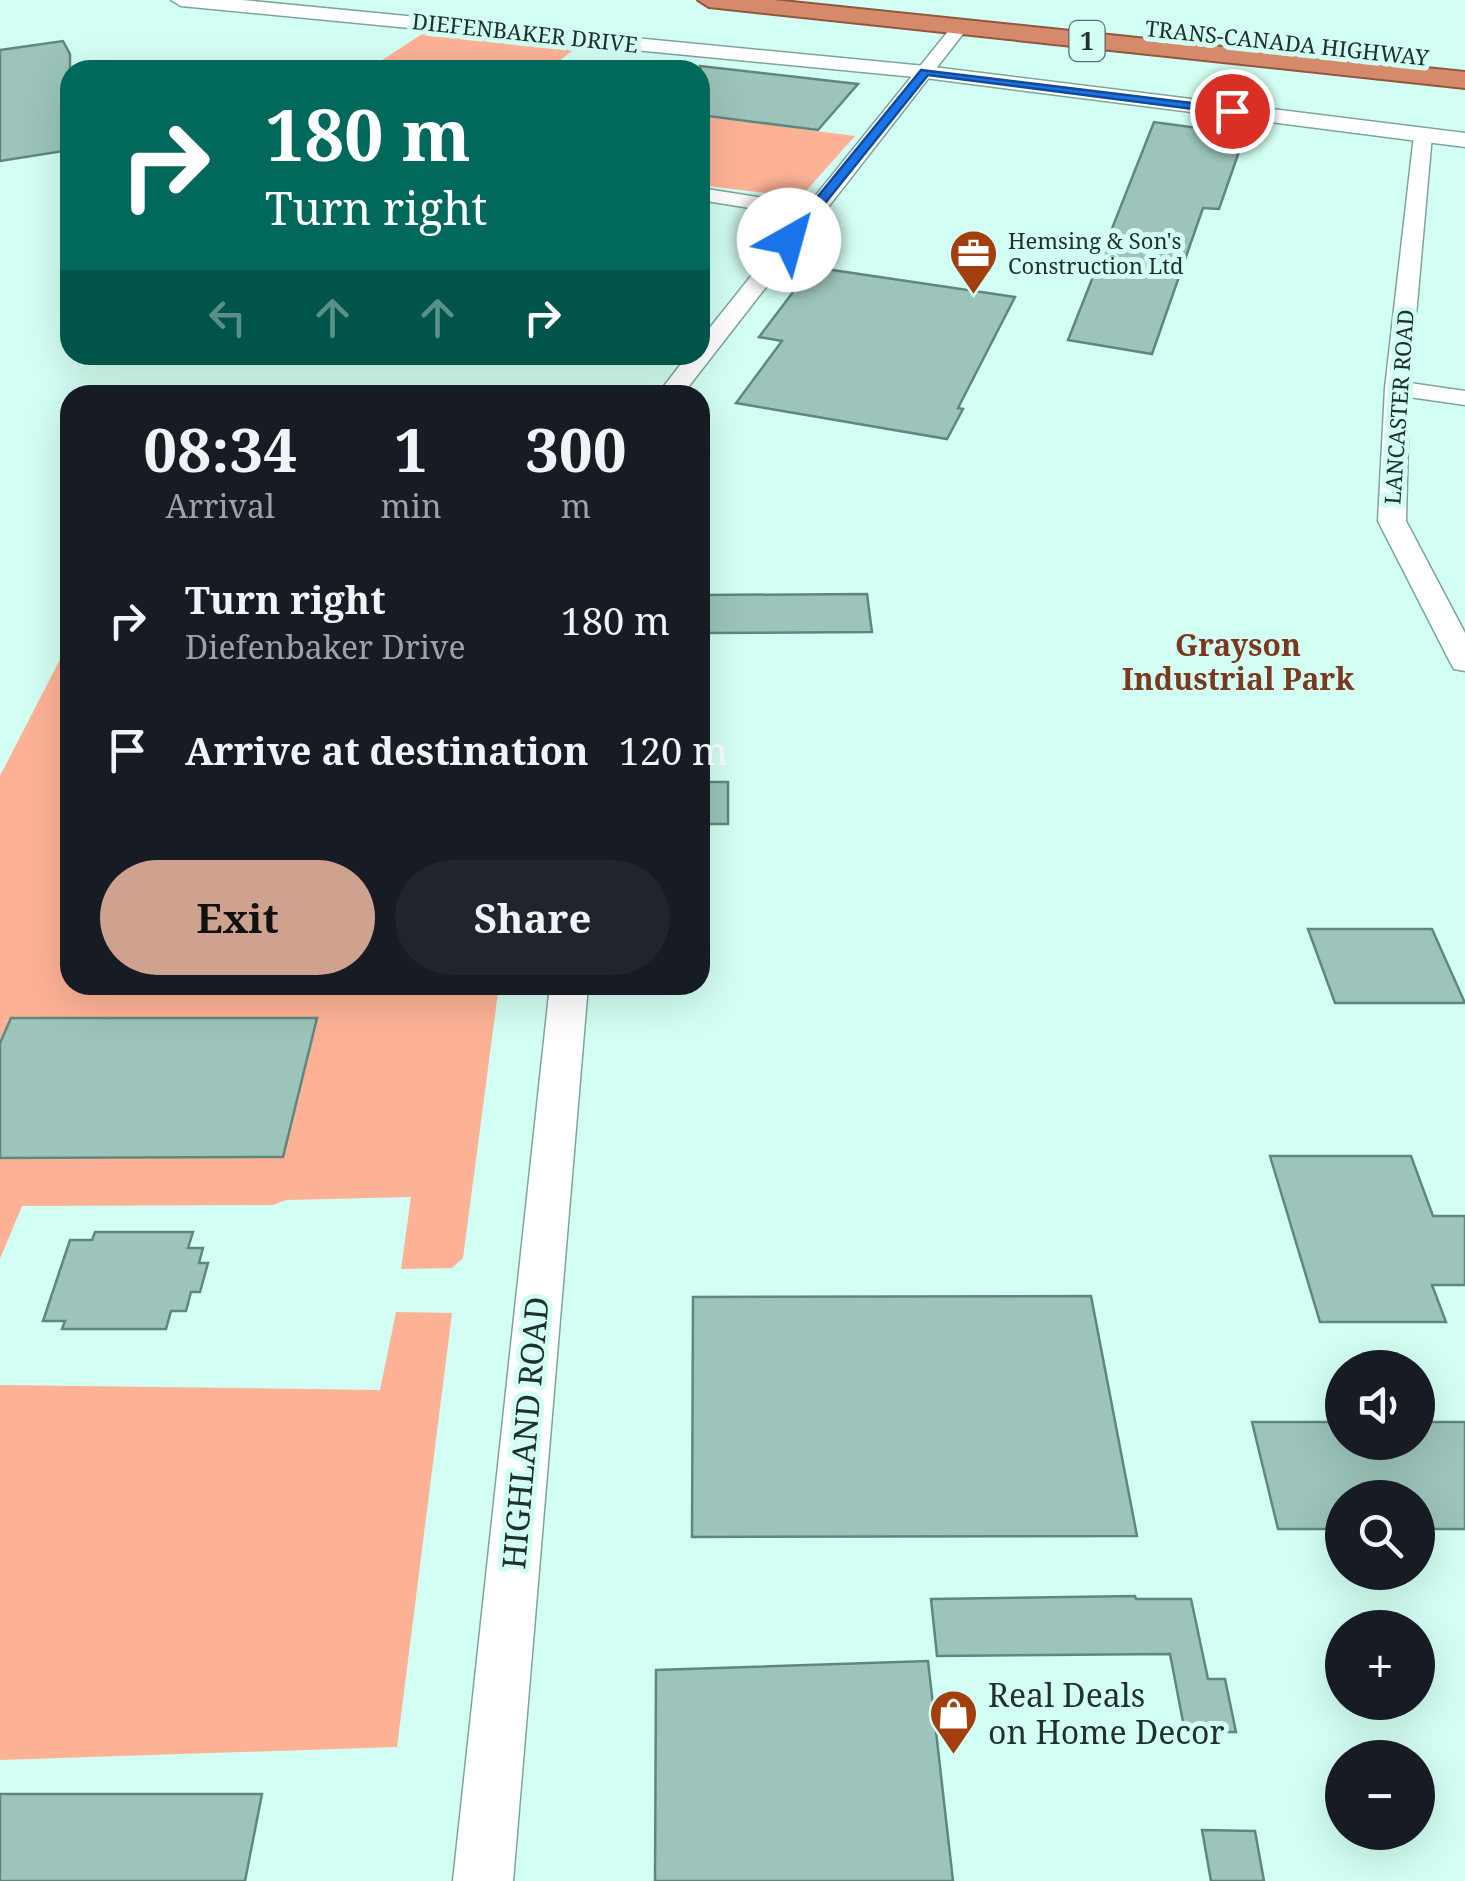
<!DOCTYPE html>
<meta charset="utf-8">
<style>
:root{--surface:#171b24;--page:#20242c;--text:#f1f3f6;--muted:#9ea1a6;--accent:#cea28e}
body{margin:0;font-family:"Noto Serif",serif;background:var(--page);color:var(--text);height:100vh;display:flex;flex-direction:column;font-size:38px;white-space:nowrap}
*{box-sizing:border-box;margin:0}
p{font-size:32px;color:var(--muted)}
.icon{flex:none;width:55px;height:55px;fill:none;stroke:currentColor;stroke-width:2;stroke-linecap:round;stroke-linejoin:round}
.map{position:relative;flex:1;overflow:hidden}
.details{position:absolute;left:60px;top:385px;width:650px;height:610px;display:flex;flex-direction:column;background:var(--surface);border-radius:30px;box-shadow:0 10px 40px #0002}
.details>*{flex:none}
.top-card{position:absolute;left:60px;top:60px;width:650px;height:305px;border-radius:30px;box-shadow:0 10px 40px #0002;background:#00695c;color:#fff;overflow:hidden}
.fabs{position:absolute;left:1325px;top:1350px;display:grid;gap:20px}
.fabs a{display:grid;place-items:center;width:110px;height:110px;border-radius:50%;background:var(--surface);box-shadow:0 10px 40px #0002;font-size:50px}
.pin{position:absolute;display:grid;place-items:center;width:85px;height:85px;color:#fff;margin:-42px;border:5px solid #fff;border-radius:50%;box-shadow:0 2px 10px #0007}
.me{position:absolute;width:110px;margin:-55px;rotate:38deg;stroke-linejoin:round;filter:drop-shadow(0 0 8px #0008)}
.turn{display:flex;align-items:center;gap:35px;height:210px;padding:0 40px;font-size:45px}
.turn .icon{width:130px;height:130px;stroke-width:2.5}
.turn b{display:block;font-size:70px;line-height:85px}
.lanes{display:flex;align-items:center;height:95px;padding:0 40px;background:#0003;justify-content:center;gap:50px;direction:ltr}
.lanes .off{opacity:.35}
.eta{display:flex;justify-content:space-evenly;align-items:center;height:170px;text-align:center}
.eta b{font-size:60px;font-weight:700;line-height:70px}
.cta{display:flex;gap:20px;margin-top:auto;padding:20px 40px}
.cta a{flex:1;height:115px;border-radius:60px;background:var(--accent);color:#111;font-size:40px;font-weight:700;line-height:115px;text-align:center}
.cta a+a{background:var(--page);color:var(--text)}
ul{padding:0;list-style:none}
li{display:flex;align-items:center;gap:30px;height:130px;padding:0 40px}
li div{flex:1}
li b{display:block;font-size:38px}
li em{font-style:normal}
.map>svg:first-child{display:block}
</style>
<div class="map">
<svg width="1465" height="1881" viewBox="0 0 1465 1881">
<rect width="100%" height="100%" fill="#d3fef3"/>
<path fill="#fdb296" d="M433,31L572,44L577,47L548,70H367L422,34Z
M700,116L855,136L806,191L767,193L700,185Z
M70,640V985H499L463,1258L452,1268L401,1269L411,1197L286,1200L273,1205L22,1206L0,1259V776Z
M396,1312L452,1313L397,1747L0,1760V1385L380,1390Z"/>
<path fill="#9cc4bb" stroke="#60877e" stroke-width="2.5" d="M63,41L70,54V150L0,161V50Z
M700,66L858,84L818,130L700,115Z
M1210,118L1249,123L1219,209L1203,208L1152,354L1068,340L1154,122L1205,129Z
M812,267L1015,297L958,408L963,409L947,439L736,403L782,341L759,337Z
M867,594L872,632L700,633V595Z
M700,782H728V824H700Z
M1308,929H1432L1465,1003H1335Z
M11,1018H317L283,1157L0,1158V1043Z
M1270,1156H1411L1433,1216H1465V1285H1432L1446,1322H1320Z
M95,1232H193L188,1248H203L199,1263H208L200,1292H191L186,1311H171L166,1329H62L65,1321H43L70,1240H92Z
M1091,1296L1137,1536L692,1537L693,1297Z
M1252,1422H1342V1442H1418V1422H1465V1529H1418V1498H1342V1529H1278Z
M1135,1596L1136,1599H1191L1208,1679H1225L1236,1732H1185L1170,1654L937,1656L931,1599Z
M928,1661L953,1881H655L656,1670Z
M0,1794H262L245,1881H0Z
M1202,1830L1255,1831L1264,1881H1211Z"/>
<g fill="none" stroke-linecap="round" stroke-linejoin="round">
<defs>
<path id="minor" d="M960,22L968,27L966,30L682,395H657L688,355H700V340L799,216L700,200V188L808,205L954,24Z
M1423,129L1432,135L1410,383L1465,391V405L1409,397L1406,521L1465,633V671L1454,669L1450,662L1378,521L1385,388L1414,135Z
M550,985H588L513,1881H453Z"/>
<path id="tertiary" d="M171,0H242L925,66L1465,133V147L925,78L181,6Z"/>
<path id="trunk" d="M698,0H773L1465,72V88L709,7Z"/>
</defs>
<use href="#minor" stroke="#7da59c" stroke-width="3"/>
<use href="#tertiary" stroke="#7da59c" stroke-width="3"/>
<use href="#trunk" stroke="#90583e" stroke-width="4"/>
<use href="#minor" fill="#fff" fill-rule="evenodd"/>
<use href="#tertiary" fill="#fff" fill-rule="evenodd"/>
<use href="#trunk" fill="#d68a6c" fill-rule="evenodd"/>
</g>
<path fill="#1a73e8" stroke="#114b97" stroke-width="2.5" d="M921,70L1232,108L1237,111L1232,114L928,75L793,243H784V238Z"/>
<defs>
<symbol id="office-pin" viewBox="-11 -11 22 30"><path d="M0 17L-7.5 6A9.5 9.5 0 1 1 7.5 6Z" fill="#a33e0f" stroke="#d3fef3"/><path d="M-6-3h4V-5.5h4V-3h4V5H-6ZM-1-4.5V-3h2v-1.5ZM-6 0V1H6V0Z" fill="#fff"/></symbol>
<symbol id="shop-pin" viewBox="-11 -11 22 30"><path d="M0 17L-7.5 6A9.5 9.5 0 1 1 7.5 6Z" fill="#a33e0f" stroke="#d3fef3"/><path d="M-5-2.5h2.3a2.7 3.5 0 0 1 5.4 0H5L5.5 6h-11ZM-1.5-2.5h3a1.5 2.3 0 0 0-3 0Z" fill="#fff"/></symbol>
</defs>
<g fill-rule="evenodd">
<use href="#office-pin" x="946" y="226" width="55" height="75"/>
<use href="#shop-pin" x="926" y="1686" width="55" height="75"/>
</g>
<g text-anchor="middle" stroke-width="10" stroke-linejoin="round" paint-order="stroke">
<g font-size="22" fill="#20302c" stroke="#d3fef3">
<text transform="translate(525 33) rotate(6)" y="8">DIEFENBAKER DRIVE</text>
<text transform="translate(1287 43) rotate(6)" y="8">TRANS-CANADA HIGHWAY</text>
<text transform="translate(1399 407) rotate(-86)" y="8">LANCASTER ROAD</text>
</g>
<g font-size="22" fill="#20302c" stroke="#d3fef3" text-anchor="start">
<text x="1008" y="249">Hemsing &amp; Son's<tspan x="1008" dy="25">Construction Ltd</tspan></text>
</g>
<rect fill="#d3fef3" stroke="#566e68" stroke-width="2.5" x="1069.5" y="21" width="35" height="40" rx="8"/>
<g font-size="25" font-weight="bold" fill="#20302c">
<text x="1087" y="50">1</text>
</g>
<g font-size="30" font-weight="bold" fill="#7a381e" stroke="#d3fef3">
<text x="1238" y="656">Grayson<tspan x="1238" dy="34">Industrial Park</tspan></text>
</g>
<g font-size="32" fill="#20302c" stroke="#d3fef3">
<text transform="translate(526 1433) rotate(-85)" y="11">HIGHLAND ROAD</text>
</g>
<g font-size="32" fill="#20302c" stroke="#d3fef3" text-anchor="start">
<text x="988" y="1707">Real Deals<tspan x="988" dy="37">on Home Decor</tspan></text>
</g>
</g>
</svg>
<div class="fabs">
<a><svg class="icon" aria-label="sound" viewBox="0 0 24 24"><path d="M4 9h4l5-4v14l-5-4H4zM17 9q2 3 0 6"/></svg></a>
<a><svg class="icon" aria-label="search" viewBox="0 0 24 24"><circle cx="10" cy="10" r="6"/><path d="M15 15l6 6"/></svg></a>
<a>+</a>
<a>−</a>
</div>
<div class="pin" style="left:1232px;top:111px;background:#d93025"><svg class="icon" aria-label="arrive" viewBox="0 0 24 24"><path d="M6 21V4h12l-3 4 3 4H6"/></svg></div>
<svg class="me" style="left:789px;top:240px" viewBox="-20 -20 40 40"><circle r="19" fill="#fff"/><path d="M0-13L10 11 0 6-10 11z" fill="#1a73e8"/></svg>
<div class="top-card">
<div class="turn"><svg class="icon" aria-label="right" viewBox="0 0 24 24"><path d="M7 20v-9h11M14 6l5 5-5 5"/></svg><div><b>180 m</b>Turn right</div></div>
<div class="lanes"><svg class="icon off" aria-label="left" viewBox="0 0 24 24"><path d="M17 20v-9H6M10 6l-5 5 5 5"/></svg><svg class="icon off" aria-label="ahead" viewBox="0 0 24 24"><path d="M12 20V5M6 11l6-6 6 6"/></svg><svg class="icon off" aria-label="ahead" viewBox="0 0 24 24"><path d="M12 20V5M6 11l6-6 6 6"/></svg><svg class="icon" aria-label="right" viewBox="0 0 24 24"><path d="M7 20v-9h11M14 6l5 5-5 5"/></svg></div>
</div>
<section class="details">
<div class="eta">
<div><b>08:34</b><p>Arrival</p></div>
<div><b>1</b><p>min</p></div>
<div><b>300</b><p>m</p></div>
</div>
<ul>
<li><svg class="icon" aria-label="right" viewBox="0 0 24 24"><path d="M7 20v-9h11M14 6l5 5-5 5"/></svg><div><b>Turn right</b><p>Diefenbaker Drive</p></div><em>180 m</em></li>
<li><svg class="icon" aria-label="arrive" viewBox="0 0 24 24"><path d="M6 21V4h12l-3 4 3 4H6"/></svg><div><b>Arrive at destination</b></div><em>120 m</em></li>
</ul>
<div class="cta"><a>Exit</a><a>Share</a></div>
</section>
</div>
